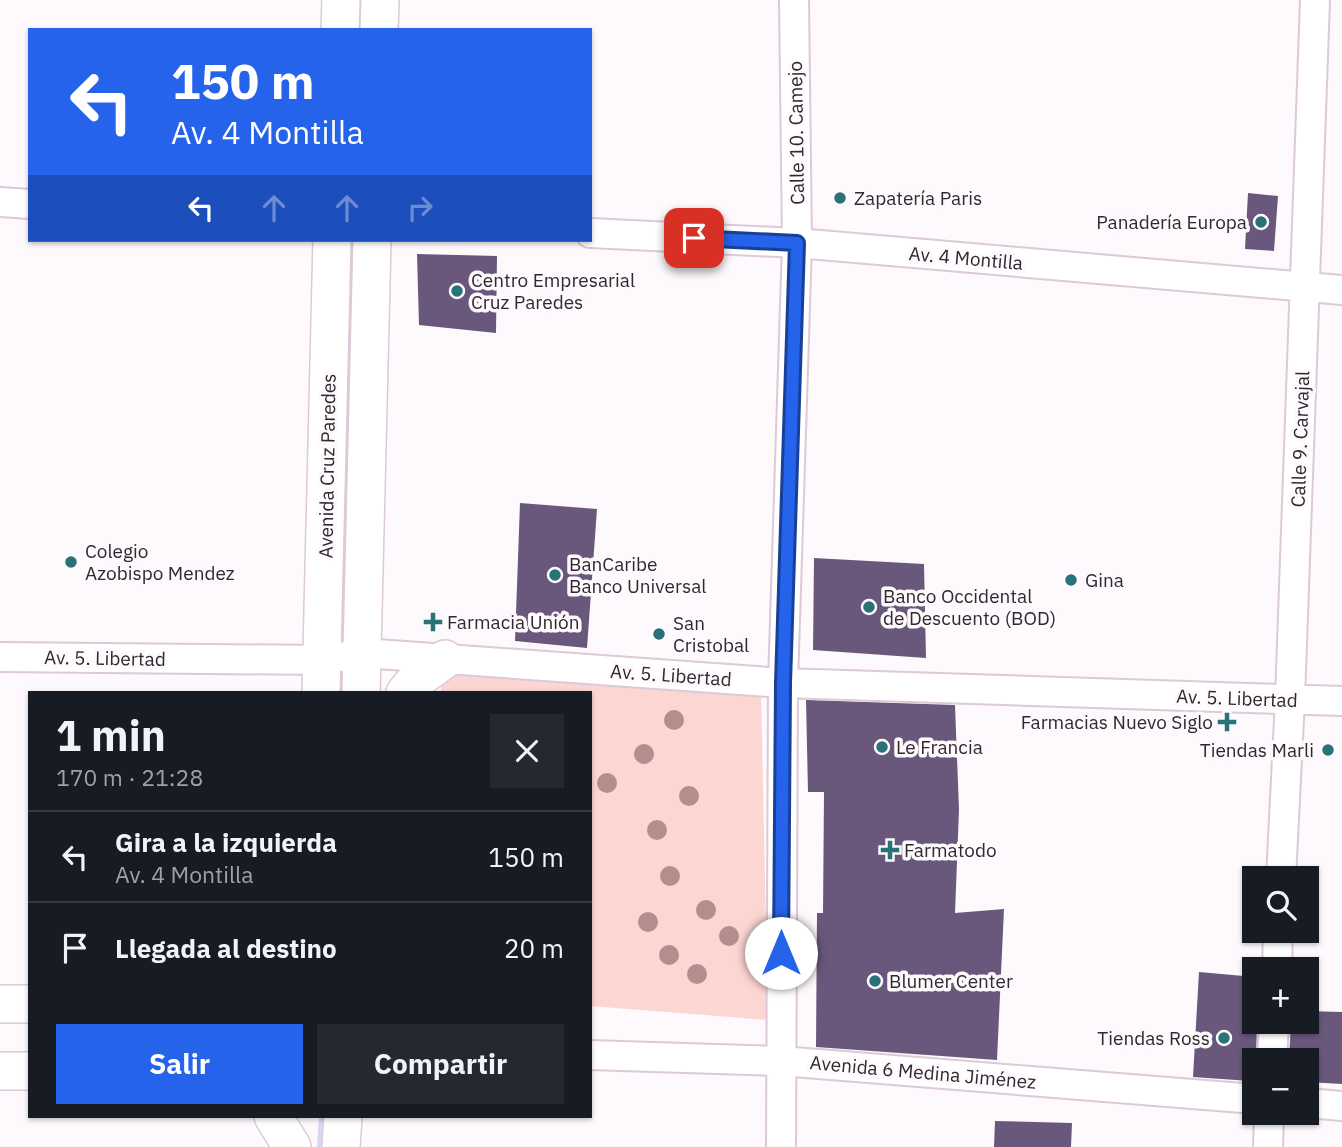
<!DOCTYPE html>
<html lang="es">
<meta charset="utf-8">
<style>
:root{--surface:#171b24;--page:#242831;--text:#f1f3f6;--muted:#9ea1a6;--line:#363941;--accent:#2563eb}
body{margin:0;font-family:"IBM Plex Sans",sans-serif;background:var(--page);color:var(--text);height:100vh;display:flex;flex-direction:column;font-size:26px;white-space:nowrap}
*{box-sizing:border-box;margin:0}
p{font-size:23px;color:var(--muted)}
.icon{flex:none;width:38px;height:38px;fill:none;stroke:currentColor;stroke-width:2;stroke-linecap:round;stroke-linejoin:round}
.map{position:relative;flex:1;overflow:hidden}
.side{position:absolute;left:28px;top:691px;width:564px;height:427px;display:flex;flex-direction:column;background:var(--surface);border-radius:0px;box-shadow:0 2px 5px #0004}
.side>*{flex:none}
.top-card{position:absolute;left:28px;top:28px;width:564px;height:214px;border-radius:0px;box-shadow:0 2px 5px #0004;background:#2563eb;color:#fff;overflow:hidden}
.fabs{position:absolute;left:1242px;top:866px;display:grid;gap:14px}
.fabs a{display:grid;place-items:center;width:77px;height:77px;border-radius:0px;background:var(--surface);box-shadow:0 2px 5px #0004;font-size:35px}
.pin{position:absolute;display:grid;place-items:center;width:60px;height:60px;color:#fff;margin:-30px;border-radius:14px;box-shadow:0 4px 10px #0006}
.me{position:absolute;width:77px;margin:-38px;rotate:0deg;stroke-linejoin:round;filter:drop-shadow(0 0 5px #0008)}
.turn{display:flex;align-items:center;gap:24px;height:147px;padding:0 28px;font-size:32px}
.turn .icon{width:91px;height:91px;stroke-width:2.5}
.turn b{display:block;font-size:49px;line-height:60px}
.lanes{display:flex;align-items:center;height:66px;padding:0 28px;background:#0003;justify-content:center;gap:35px;direction:ltr}
.lanes .off{opacity:.35}
.round{display:grid;place-items:center;flex:none;width:74px;height:74px;border-radius:0px;background:var(--page)}
.head{display:flex;align-items:center;justify-content:space-between;height:119px;padding:0 28px}
h1{font-size:42px;font-weight:700;line-height:52px}
.cta{display:flex;gap:14px;margin-top:auto;padding:14px 28px}
.cta a{flex:1;height:80px;border-radius:0px;background:var(--accent);color:#fff;font-size:28px;font-weight:700;line-height:80px;text-align:center}
.cta a+a{background:var(--page);color:var(--text)}
ul{padding:0;list-style:none}
li{display:flex;align-items:center;gap:21px;height:91px;padding:0 28px;border-top:2px solid var(--line)}
li div{flex:1}
li b{display:block;font-size:26px}
li em{font-style:normal}
.map>svg:first-child{display:block}
</style>
<div class="map">
<svg width="1342" height="1147" viewBox="0 0 1342 1147">
<rect width="100%" height="100%" fill="#fdf9fc"/>
<path fill="#fcd6d2" d="M442,675L761,691L768,1020L590,1006V693H441Z"/>
<g fill="none" stroke-linecap="round" stroke-linejoin="round">
<path stroke="#d4d8fa" stroke-width="10" d="M322,1147L324,1116"/>
</g>
<path fill="#6a587c" d="M1248,193L1278,196L1274,251L1245,249Z
M417,254L497,256L496,333L419,325Z
M520,503L597,509L587,648L515,641Z
M814,558L924,564L926,658L813,650Z
M806,700L955,705L959,810L955,913L1004,909L997,1060L816,1047L817,913H823L824,792H808Z
M1199,972L1255,977L1253,1022H1257L1256,1060H1252L1250,1081L1193,1077Z
M1307,1011L1342,1012V1084L1307,1082V1060H1289L1291,1022H1307Z
M995,1121L1072,1123L1071,1147H994Z"/>
<g fill="none" stroke-linecap="round" stroke-linejoin="round">
<defs>
<path id="minor" d="M0,202L30,204
M590,233L797,243L1342,290
M0,657L322,660L363,653L783,683L1342,701
M1281,878L1290,699L1315,0
M1277,970L1278,931
M590,1055L781,1061L1255,1099
M1272,1060L1274,1022
M1307,1103L1342,1106
M781,1147L783,683L797,243L794,0
M1268,1147L1269,1113"/>
<path id="tertiary" d="M340,30L341,0
M379,30L380,0
M321,693L332,240
M361,693L372,240
M405,693L415,681L445,659
M0,1004H30
M0,1071H30
M273,1116L292,1147
M341,1147L343,1116"/>
</defs>
<use href="#minor" stroke="#ddc9d8" stroke-width="32"/>
<use href="#tertiary" stroke="#ddc9d8" stroke-width="40"/>
<use href="#minor" stroke="#fff" stroke-width="28"/>
<use href="#tertiary" stroke="#fff" stroke-width="37"/>
</g>
<g fill="#b38e8d">
<circle cx="674" cy="720" r="10"/>
<circle cx="644" cy="754" r="10"/>
<circle cx="607" cy="783" r="10"/>
<circle cx="689" cy="796" r="10"/>
<circle cx="657" cy="830" r="10"/>
<circle cx="670" cy="876" r="10"/>
<circle cx="706" cy="910" r="10"/>
<circle cx="648" cy="922" r="10"/>
<circle cx="729" cy="936" r="10"/>
<circle cx="669" cy="955" r="10"/>
<circle cx="697" cy="974" r="10"/>
</g>
<g fill="none" stroke-linecap="round" stroke-linejoin="round">
<defs>
<path id="route" d="M694,238L797,243L783,683L781,953"/>
</defs>
<use href="#route" stroke="#184099" stroke-width="18"/>
<use href="#route" stroke="#2563eb" stroke-width="12"/>
</g>
<g fill="#287278" stroke="#fdf9fc" stroke-width="2.5">
<circle cx="840" cy="198" r="7"/>
<circle cx="1261" cy="222" r="7"/>
<circle cx="457" cy="291" r="7"/>
<circle cx="71" cy="562" r="7"/>
<circle cx="555" cy="575" r="7"/>
<circle cx="1071" cy="580" r="7"/>
<circle cx="869" cy="607" r="7"/>
<path d="M429.5 611.5h7v7h7v7h-7v7h-7v-7h-7v-7h7z"/>
<circle cx="659" cy="634" r="7"/>
<path d="M1223.5 711.5h7v7h7v7h-7v7h-7v-7h-7v-7h7z"/>
<circle cx="882" cy="747" r="7"/>
<circle cx="1328" cy="750" r="7"/>
<path d="M886.5 839.5h7v7h7v7h-7v7h-7v-7h-7v-7h7z"/>
<circle cx="875" cy="981" r="7"/>
<circle cx="1224" cy="1038" r="7"/>
</g>
<g text-anchor="middle" stroke-width="7" stroke-linejoin="round" paint-order="stroke">
<g font-size="19" fill="#30292f" stroke="#fdf9fc">
<text transform="translate(796 133) rotate(-91)" y="7">Calle 10. Camejo</text>
<text transform="translate(966 258) rotate(5)" y="7">Av. 4 Montilla</text>
<text transform="translate(1300 439) rotate(-88)" y="7">Calle 9. Carvajal</text>
<text transform="translate(327 466) rotate(-89)" y="7">Avenida Cruz Paredes</text>
<text transform="translate(105 658) rotate(1)" y="7">Av. 5. Libertad</text>
<text transform="translate(671 675) rotate(4)" y="7">Av. 5. Libertad</text>
<text transform="translate(1237 698) rotate(2)" y="7">Av. 5. Libertad</text>
<text transform="translate(923 1072) rotate(5)" y="7">Avenida 6 Medina Jiménez</text>
</g>
<g font-size="19" fill="#30292f" stroke="#fdf9fc" text-anchor="start">
<text x="854" y="205">Zapatería Paris</text>
<text x="1247" y="229" text-anchor="end">Panadería Europa</text>
<text x="471" y="287">Centro Empresarial<tspan x="471" dy="22">Cruz Paredes</tspan></text>
<text x="85" y="558">Colegio<tspan x="85" dy="22">Azobispo Mendez</tspan></text>
<text x="569" y="571">BanCaribe<tspan x="569" dy="22">Banco Universal</tspan></text>
<text x="1085" y="587">Gina</text>
<text x="883" y="603">Banco Occidental<tspan x="883" dy="22">de Descuento (BOD)</tspan></text>
<text x="447" y="629">Farmacia Unión</text>
<text x="673" y="630">San<tspan x="673" dy="22">Cristobal</tspan></text>
<text x="1213" y="729" text-anchor="end">Farmacias Nuevo Siglo</text>
<text x="896" y="754">Le Francia</text>
<text x="1314" y="757" text-anchor="end">Tiendas Marli</text>
<text x="904" y="857">Farmatodo</text>
<text x="889" y="988">Blumer Center</text>
<text x="1210" y="1045" text-anchor="end">Tiendas Ross</text>
</g>
</g>
</svg>
<div class="fabs">
<a><svg class="icon" aria-label="search" viewBox="0 0 24 24"><circle cx="10" cy="10" r="6"/><path d="M15 15l6 6"/></svg></a>
<a>+</a>
<a>−</a>
</div>
<div class="pin" style="left:694px;top:238px;background:#d93025"><svg class="icon" aria-label="arrive" viewBox="0 0 24 24"><path d="M6 21V4h12l-3 4 3 4H6"/></svg></div>
<svg class="me" style="left:781px;top:953px" viewBox="-20 -20 40 40"><circle r="19" fill="#fff"/><path d="M0-13L10 11 0 6-10 11z" fill="#2563eb"/></svg>
<div class="top-card">
<div class="turn"><svg class="icon" aria-label="left" viewBox="0 0 24 24"><path d="M17 20v-9H6M10 6l-5 5 5 5"/></svg><div><b>150 m</b>Av. 4 Montilla</div></div>
<div class="lanes"><svg class="icon" aria-label="left" viewBox="0 0 24 24"><path d="M17 20v-9H6M10 6l-5 5 5 5"/></svg><svg class="icon off" aria-label="ahead" viewBox="0 0 24 24"><path d="M12 20V5M6 11l6-6 6 6"/></svg><svg class="icon off" aria-label="ahead" viewBox="0 0 24 24"><path d="M12 20V5M6 11l6-6 6 6"/></svg><svg class="icon off" aria-label="right" viewBox="0 0 24 24"><path d="M7 20v-9h11M14 6l5 5-5 5"/></svg></div>
</div>
<section class="side">
<div class="head"><div><h1>1 min</h1><p>170 m · 21:28</p></div><a class="round"><svg class="icon" aria-label="close" viewBox="0 0 24 24"><path d="M6 6l12 12M18 6L6 18"/></svg></a></div>
<ul>
<li><svg class="icon" aria-label="left" viewBox="0 0 24 24"><path d="M17 20v-9H6M10 6l-5 5 5 5"/></svg><div><b>Gira a la izquierda</b><p>Av. 4 Montilla</p></div><em>150 m</em></li>
<li><svg class="icon" aria-label="arrive" viewBox="0 0 24 24"><path d="M6 21V4h12l-3 4 3 4H6"/></svg><div><b>Llegada al destino</b></div><em>20 m</em></li>
</ul>
<div class="cta"><a>Salir</a><a>Compartir</a></div>
</section>
</div>
